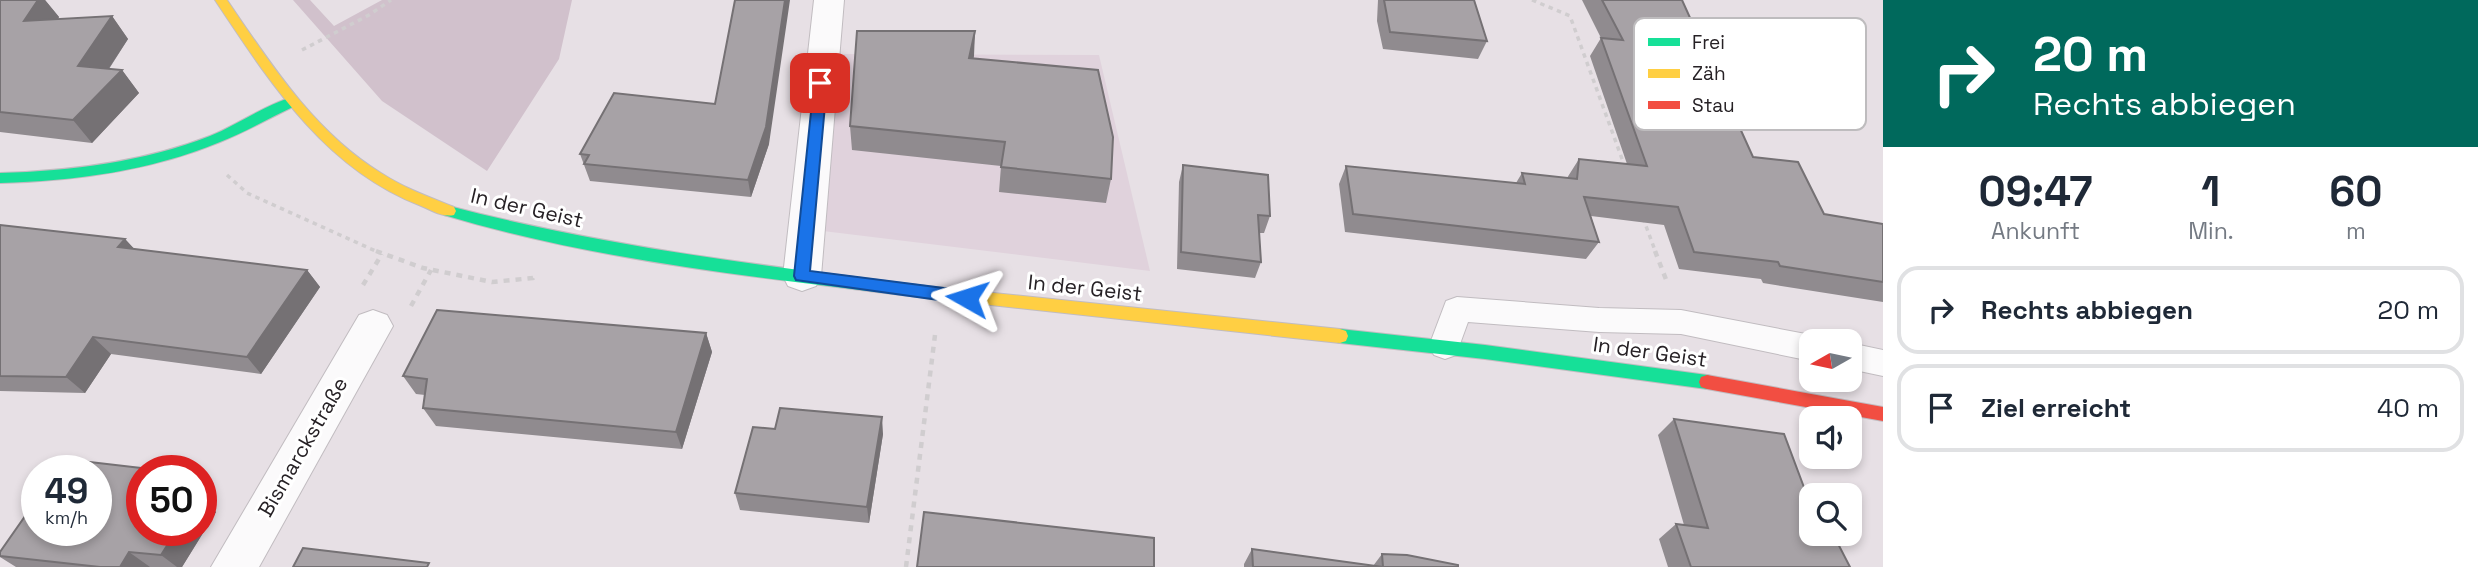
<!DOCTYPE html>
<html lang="de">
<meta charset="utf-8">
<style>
:root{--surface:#fff;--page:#f6f6f7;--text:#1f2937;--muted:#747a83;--line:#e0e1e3}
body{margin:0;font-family:"Space Grotesk",sans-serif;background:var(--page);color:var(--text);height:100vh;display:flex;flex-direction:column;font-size:26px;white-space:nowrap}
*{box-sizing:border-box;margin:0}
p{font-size:23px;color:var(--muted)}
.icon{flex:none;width:38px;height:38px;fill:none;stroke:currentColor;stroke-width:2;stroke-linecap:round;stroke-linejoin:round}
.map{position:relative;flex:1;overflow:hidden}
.sheet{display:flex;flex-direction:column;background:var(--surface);width:595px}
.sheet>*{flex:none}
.top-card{background:#00695c;color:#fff;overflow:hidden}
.needle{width:46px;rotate:261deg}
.controls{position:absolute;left:1799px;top:329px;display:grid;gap:14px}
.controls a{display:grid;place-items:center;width:63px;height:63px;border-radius:14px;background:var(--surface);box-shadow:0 4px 10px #0003;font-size:35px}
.speed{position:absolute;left:21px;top:455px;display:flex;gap:14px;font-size:35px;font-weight:700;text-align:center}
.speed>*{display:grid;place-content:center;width:91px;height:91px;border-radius:50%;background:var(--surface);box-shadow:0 4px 10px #0003;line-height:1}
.speed small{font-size:18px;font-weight:400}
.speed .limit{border:10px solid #d22;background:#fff;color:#111}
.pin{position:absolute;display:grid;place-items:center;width:60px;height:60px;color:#fff;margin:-30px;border-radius:14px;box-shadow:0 4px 10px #0006}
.me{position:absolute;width:77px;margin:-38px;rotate:276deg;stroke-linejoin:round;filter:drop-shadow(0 0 5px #0008)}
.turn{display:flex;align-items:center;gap:24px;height:147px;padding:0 35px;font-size:32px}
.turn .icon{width:91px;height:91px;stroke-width:2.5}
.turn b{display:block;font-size:49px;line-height:60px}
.eta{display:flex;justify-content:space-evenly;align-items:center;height:119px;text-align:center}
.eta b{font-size:42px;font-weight:700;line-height:49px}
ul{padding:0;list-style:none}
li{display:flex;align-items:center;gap:21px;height:88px;margin:0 14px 10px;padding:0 21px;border:4px solid var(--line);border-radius:21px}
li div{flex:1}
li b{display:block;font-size:26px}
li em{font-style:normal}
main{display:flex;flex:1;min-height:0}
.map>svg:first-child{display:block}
</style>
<main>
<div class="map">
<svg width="1883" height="567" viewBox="0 0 1883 567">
<rect width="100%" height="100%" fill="#e7e0e5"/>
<path fill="#e0d2dc" d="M840,54L1099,55L1150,271L823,231Z"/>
<path fill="#d1c1cc" d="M293,0H310L334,26L382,0H572L559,59L487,171L382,101Z"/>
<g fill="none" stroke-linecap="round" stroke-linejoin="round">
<defs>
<path id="lane" d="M1457,297L1599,308L1681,310L1811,335L1823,341H1811V361L1681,334L1599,332L1468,322L1456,355L1445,359L1434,355L1429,346L1446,301Z
M1850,343L1883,350V376L1850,369Z"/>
<path id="street" d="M814,0H844L821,276L816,286L802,291L788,286L783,276Z
M373,310L387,315L393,326L259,567H211L359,315Z"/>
<path id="fast" d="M292,97L299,102L297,105C271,117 246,132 220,142C150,171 75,181 0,183V173C72,171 143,162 210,136C237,125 263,106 292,97Z
M449,206C606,247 765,266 926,286L932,288L934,292L932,296L926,298C765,278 600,262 444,215L442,211L444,207Z
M1340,329L1485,345L1707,375L1713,377L1715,382L1713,387L1707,389L1485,359L1340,343L1334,341L1332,336L1334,331Z"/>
<path id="slow" d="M215,0H227C270,63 314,132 381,173C404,188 429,197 454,207L456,211L454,215C443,218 429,209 419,205C324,168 269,81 215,0Z
M926,286L1340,329L1346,331L1348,336L1346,341L1340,343L926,298L920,296L918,292L920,288Z"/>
<path id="jam" d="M1707,375L1883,407V421L1707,389L1701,387L1699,382L1701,377Z"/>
</defs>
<use href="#lane" stroke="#c1bcc0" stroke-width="2"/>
<use href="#street" stroke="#c1bcc0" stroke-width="2"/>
<use href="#fast" stroke="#c1bcc0" stroke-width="2"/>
<use href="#slow" stroke="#c1bcc0" stroke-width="2"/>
<use href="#jam" stroke="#c1bcc0" stroke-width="2"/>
<path stroke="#d0cdcf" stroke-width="3.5" stroke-dasharray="4.5 4.5" stroke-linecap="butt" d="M1532,0L1570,16L1625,167
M302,50L369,15L391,0
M227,175L247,193L380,253
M1643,218L1656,253"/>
<path stroke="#d0cdcf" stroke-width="4.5" stroke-dasharray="6 6" stroke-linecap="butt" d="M376,251L423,268L492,282L533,278L535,275
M1655,251L1667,282
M363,285L382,254
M411,306L431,270
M906,567L935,335"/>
<use href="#lane" fill="#fbfafb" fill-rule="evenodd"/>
<use href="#street" fill="#fbfafb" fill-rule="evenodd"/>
<use href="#fast" fill="#16e098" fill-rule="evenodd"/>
<use href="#slow" fill="#ffcf43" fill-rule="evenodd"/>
<use href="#jam" fill="#f24e42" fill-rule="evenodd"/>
</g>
<path fill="#908b8f" d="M0,0H45L59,17L58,19L112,16L128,39L109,69L122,70L139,93L92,143L0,132Z
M1378,0H1474L1487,41L1478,59L1383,49L1377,21Z
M1582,0H1682L1753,157L1824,214L1883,224V302L1763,283L1761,279L1679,269L1664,225L1591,216L1599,242L1586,259L1345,232L1339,184L1346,166L1516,183L1522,173L1567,178L1579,159L1627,164L1590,56L1601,38Z
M975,31L973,59L1111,179L1106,203L999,192L1001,166L852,150L850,126Z
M769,144L751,197L590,181L580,154Z
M1183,165L1270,216L1264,233H1259L1261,262L1255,278L1177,269L1179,182Z
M0,225L125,239L134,249L307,270L320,287L261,374L111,354L85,393L0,391Z
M706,333L712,352L682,449L436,426L423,408L425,395L416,394L403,376Z
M1674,419L1808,498L1850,567H1668L1659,539L1676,524L1684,525L1658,435Z
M775,429L883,434L869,523L740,510L735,493Z
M201,499L216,512L182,567H16L0,557V552L201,530Z
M1252,549L1373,566L1382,554L1458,567H1244V564Z"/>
<path fill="#757174" d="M17,0H45L59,17L42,44L24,21Z
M785,0H790L769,144L751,197L748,180Z
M112,16L128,39L96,88L78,66Z
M975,31L974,56L969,83V58Z
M122,70L139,93L92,143L73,120Z
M125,239L141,256L118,247Z
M307,270L320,287L261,374L247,357Z
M706,333L712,352L682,449L676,432Z
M93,337L111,354L85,393L66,377Z
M882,417L883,434L869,523L867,507Z
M201,499L216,512L182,567H177L161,555L177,530H201Z
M129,552L150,567H120Z"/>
<path fill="#a7a2a6" stroke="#757174" stroke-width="2" d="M0,0H38L24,21L112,16L78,66L122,70L73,120L0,112Z
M735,0H785L766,127L748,180L584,164L589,155L580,154L614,93L715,104Z
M1384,0H1474L1487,41L1390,32Z
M1602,0H1682L1753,157L1798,162L1824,214L1883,224V282L1780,266L1778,262L1694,252L1678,207L1584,197L1599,242L1353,214L1346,166L1525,184L1522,173L1577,179L1579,159L1647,166L1601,38L1623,40Z
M857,31H975L969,58L1098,70L1113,137L1111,179L1001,167L1005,142L850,126Z
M1183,165L1268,175L1270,216L1258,215L1261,262L1181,252Z
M0,225L125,239L118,247L307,270L247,357L93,337L66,377L0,376Z
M437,310L706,333L676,432L423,408L427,379L403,376Z
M780,408L882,417L867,507L735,493L753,427L775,429Z
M1674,419L1784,434L1808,498H1811V534H1833L1850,567H1691L1676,524L1708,528Z
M64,459L167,471H142V530H177L161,555L129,552L120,567H100L0,556V552L37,499V530H96V471H56Z
M924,512L1154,538V567H917Z
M303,548L429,563L427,567H293Z
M1252,549L1383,567H1253Z
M1382,554L1407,555L1458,565V567H1383Z"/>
<path fill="#1a73e8" stroke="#114b97" stroke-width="2" d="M820,78L827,83L810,271L967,291L975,298L972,302L967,304L796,280L794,276L814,83Z"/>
<g text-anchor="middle" stroke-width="6" stroke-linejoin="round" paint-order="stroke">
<g font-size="21" fill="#262125" stroke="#fff">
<text transform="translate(527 208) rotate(13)" y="7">In der Geist</text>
<text transform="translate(1085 288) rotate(6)" y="7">In der Geist</text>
<text transform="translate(1650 352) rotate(8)" y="7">In der Geist</text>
<text transform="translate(303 447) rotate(-60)" y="7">Bismarckstraße</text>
</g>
</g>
<rect x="1634" y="18" width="232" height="112" rx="10" fill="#fff" stroke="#bebcbe" stroke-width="2"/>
<rect x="1648" y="38" width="32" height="8" fill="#16e098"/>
<rect x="1648" y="69" width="32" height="9" fill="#ffcf43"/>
<rect x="1648" y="101" width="32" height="8" fill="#f24e42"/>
<g font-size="19" fill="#262125">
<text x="1692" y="49">Frei</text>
<text x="1692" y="80">Zäh</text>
<text x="1692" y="112">Stau</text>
</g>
</svg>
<div class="controls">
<a><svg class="needle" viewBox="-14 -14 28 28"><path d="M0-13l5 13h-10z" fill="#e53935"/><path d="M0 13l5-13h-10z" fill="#747a83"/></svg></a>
<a><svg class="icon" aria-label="sound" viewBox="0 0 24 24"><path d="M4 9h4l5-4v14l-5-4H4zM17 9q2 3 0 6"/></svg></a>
<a><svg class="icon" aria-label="search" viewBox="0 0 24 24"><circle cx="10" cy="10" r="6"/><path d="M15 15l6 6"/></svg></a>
</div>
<div class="speed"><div>49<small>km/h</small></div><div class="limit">50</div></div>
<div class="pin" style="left:820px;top:83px;background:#d93025"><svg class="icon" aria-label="arrive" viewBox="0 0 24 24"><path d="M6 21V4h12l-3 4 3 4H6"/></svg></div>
<svg class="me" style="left:967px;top:298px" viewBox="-20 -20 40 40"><path d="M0-17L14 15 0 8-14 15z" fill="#1a73e8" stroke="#fff" stroke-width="4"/></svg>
</div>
<section class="sheet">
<div class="top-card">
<div class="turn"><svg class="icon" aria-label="right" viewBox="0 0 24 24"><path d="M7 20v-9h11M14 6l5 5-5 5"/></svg><div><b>20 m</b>Rechts abbiegen</div></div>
</div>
<div class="eta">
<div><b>09:47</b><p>Ankunft</p></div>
<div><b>1</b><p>Min.</p></div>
<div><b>60</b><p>m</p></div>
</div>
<ul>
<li><svg class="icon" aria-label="right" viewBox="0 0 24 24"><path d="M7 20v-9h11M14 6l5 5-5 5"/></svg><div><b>Rechts abbiegen</b></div><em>20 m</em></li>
<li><svg class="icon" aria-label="arrive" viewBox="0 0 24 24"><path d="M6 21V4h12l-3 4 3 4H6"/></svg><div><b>Ziel erreicht</b></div><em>40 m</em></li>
</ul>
</section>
</main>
